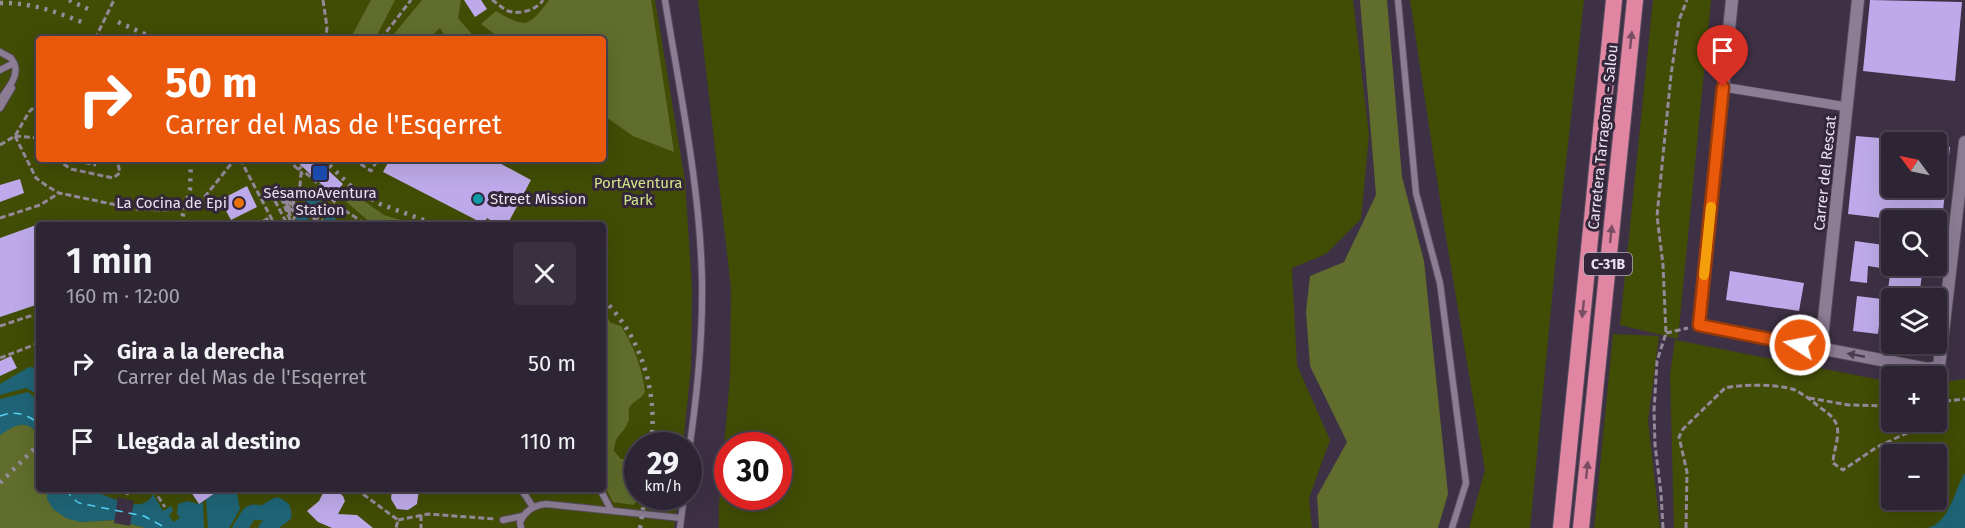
<!DOCTYPE html>
<html lang="es">
<meta charset="utf-8">
<style>
:root{--surface:#2e2534;--page:#3a3140;--text:#f1f3f6;--muted:#a7a5ac;--line:#49424f}
body{margin:0;font-family:"Fira Sans",sans-serif;background:var(--page);color:var(--text);height:100vh;display:flex;flex-direction:column;font-size:22px;white-space:nowrap}
*{box-sizing:border-box;margin:0}
p{font-size:20px;color:var(--muted)}
.icon{flex:none;width:33px;height:33px;fill:none;stroke:currentColor;stroke-width:2;stroke-linecap:round;stroke-linejoin:round}
.map{position:relative;flex:1;overflow:hidden}
.side{position:absolute;left:36px;top:222px;width:570px;height:270px;display:flex;flex-direction:column;background:var(--surface);border-radius:6px;box-shadow:0 6px 24px #0002,0 0 0 2px var(--line)}
.side>*{flex:none}
.hud{position:absolute;left:36px;top:36px;width:570px;height:126px;border-radius:6px;box-shadow:0 6px 24px #0002,0 0 0 2px var(--line);background:#ea580c;color:#fff;overflow:hidden}
.needle{width:39px;rotate:303deg}
.fabs{position:absolute;left:1881px;top:132px;display:grid;gap:12px}
.fabs a{display:grid;place-items:center;width:66px;height:66px;border-radius:6px;background:var(--surface);box-shadow:0 6px 24px #0002,0 0 0 2px var(--line);font-size:30px}
.speed{position:absolute;left:624px;top:432px;display:flex;gap:12px;font-size:30px;font-weight:700;text-align:center}
.speed>*{display:grid;place-content:center;width:78px;height:78px;border-radius:50%;background:var(--surface);box-shadow:0 6px 24px #0002,0 0 0 2px var(--line);line-height:1}
.speed small{font-size:15px;font-weight:400}
.speed .limit{border:9px solid #d22;background:#fff;color:#111}
.pin{position:absolute;display:grid;place-items:center;width:51px;height:51px;color:#fff;margin:-62px -26px;border-radius:50% 50% 50% 0;rotate:-45deg;box-shadow:0 0 6px #0007}
.pin .icon{rotate:45deg}
.me{position:absolute;width:66px;margin:-33px;rotate:281deg;stroke-linejoin:round;filter:drop-shadow(0 0 4px #0008)}
.turn{display:flex;align-items:center;gap:21px;height:126px;padding:0 30px;font-size:27px}
.turn .icon{width:78px;height:78px;stroke-width:2.5}
.turn b{display:block;font-size:42px;line-height:51px}
.round{display:grid;place-items:center;flex:none;width:63px;height:63px;border-radius:6px;background:var(--page)}
.head{display:flex;align-items:center;justify-content:space-between;height:102px;padding:0 30px}
h1{font-size:36px;font-weight:600;line-height:45px}
ul{padding:0;list-style:none}
li{display:flex;align-items:center;gap:18px;height:78px;padding:0 30px}
li div{flex:1}
li b{display:block;font-size:22px}
li em{font-style:normal}
.map>svg:first-child{display:block}
</style>
<div class="map">
<svg width="1965" height="528" viewBox="0 0 1965 528">
<rect width="100%" height="100%" fill="#3e3145"/>
<path fill="#414c05" fill-rule="evenodd" d="M0,0H655L685,181L692,288L691,366L683,445L638,446V496L678,497L674,528H0ZM39,39H603V159H39ZM39,225H603V489H39Z
M698,0H1353L1369,135L1361,219L1326,254L1292,268L1297,365L1330,440L1309,498L1312,528H719V505L730,377L731,288ZM728,446H778V496H728Z
M1410,0H1584L1559,225L1530,528H1469L1485,470L1443,219Z
M1653,0H1711L1678,339L1620,325Z
M1613,334L1659,336L1648,421L1660,528H1594Z
M1675,340L1891,382L1892,422H1936L1937,383L1965,379V528H1674L1670,374ZM1892,454H1936V500H1892Z"/>
<path fill="#606d2c" d="M371,0H395L375,39H350Z
M422,0H461L458,18L476,39H447L440,28L428,39H390Z
M549,0H651L674,152L633,136L603,115V39H501L481,24L496,11C526,29 529,27 549,0Z
M1360,0H1387L1402,177L1424,261L1448,494L1438,528H1319L1317,496L1347,442L1310,366L1306,312L1310,276L1344,262L1376,195Z
M348,190L384,215L417,225H373L341,197L342,191Z
M603,313L611,323L621,326C634,347 642,367 645,392C641,399 637,399 631,405C626,410 631,416 628,422C623,435 615,434 614,451L621,459L637,460L636,502L633,505L613,502L603,483Z
M23,423L30,426L39,435V489H47V499L80,522L115,520L146,528H0V435L11,427Z"/>
<path fill="#1f6476" d="M314,198C324,201 335,213 337,225H326L324,217L317,214L309,217L307,225H295C297,213 301,200 314,198Z
M29,367L39,368V386L35,393L26,388L0,395V384Z
M28,392L37,400L39,435C26,418 15,425 0,435V399Z
M1965,473V528H1928C1950,522 1954,490 1965,473Z
M47,489C60,489 73,488 85,489C103,491 142,519 153,494L163,511L171,506L173,511L169,515L173,522L180,518L177,514L178,504L187,501L199,504L203,502L204,528H146L115,520L80,522L66,518L53,509L47,499Z
M210,489H238L237,494L240,509L229,528H208L206,499L213,495Z"/>
<path fill="#3e3145" d="M118,497L134,501L130,526L114,523Z"/>
<g fill="none" stroke-linecap="round" stroke-linejoin="round">
<path stroke="#1f6476" stroke-width="15" d="M240,528L249,514L253,512L263,513L277,505L283,509L284,515L266,528"/>
<path stroke="#53d2f6" stroke-width="1.5" stroke-dasharray="8 6" stroke-linecap="butt" d="M0,416C15,410 27,414 39,424
M66,489L72,498L79,503L144,516L166,528"/>
</g>
<path fill="#beaaea" d="M464,0H481L487,9L475,17Z
M1870,0L1962,2L1955,81L1863,71Z
M1856,136L1892,139V188H1936V145L1950,147L1942,220H1899L1848,214Z
M294,159H316L343,184L333,195Z
M390,159H492L531,180L507,225H498L487,218L484,224L383,172Z
M20,179L24,193L0,202V185Z
M247,186L257,207L231,220L220,200Z
M39,224V304L0,317V238Z
M1855,241L1884,245L1881,268L1868,266L1867,283L1850,281Z
M1891,266H1923L1919,298H1887Z
M1730,271L1804,283L1799,311L1726,300Z
M1857,296L1882,299L1878,334L1853,331Z
M11,356L17,368L0,376V361Z
M189,489H221L199,504Z
M325,489L336,490L343,496L345,501L338,514L357,515L373,528H332L318,522L307,511L319,501Z
M392,489H419L417,504L408,510L397,509L391,499Z"/>
<g fill="none" stroke-linecap="round" stroke-linejoin="round">
<defs>
<path id="service" d="M665,0C680,93 700,186 702,280C703,340 697,398 688,457
M1398,0L1416,193L1440,283L1466,483L1452,528
M0,52L11,58L14,63
M0,70L14,63C20,76 7,89 0,100
M0,108L12,88
M521,489L533,507
M600,489L611,510
M503,520L523,516
M521,528L520,522C525,511 534,505 546,504L681,518
M680,528L684,496"/>
<path id="pedestrian" d="M1723,87L1847,107"/>
<path id="minor" d="M1732,0L1699,325L1928,369L1939,367L1965,142
M1821,348L1858,0"/>
<path id="trunk" d="M1561,528L1614,0
M1581,528L1635,0"/>
</defs>
<use href="#service" stroke="#584d5e" stroke-width="8"/>
<use href="#pedestrian" stroke="#584d5e" stroke-width="10"/>
<use href="#minor" stroke="#584d5e" stroke-width="14"/>
<use href="#trunk" stroke="#584d5e" stroke-width="18"/>
<path stroke="#938999" stroke-width="3" stroke-dasharray="6 3" stroke-linecap="butt" d="M323,0L327,27L326,39
M492,0C497,3 503,9 508,11C519,15 537,10 543,0
M95,39L114,0
M381,39L411,0
M15,136L36,178L47,186L59,193L136,209L164,210L184,208L192,206L203,199L235,159
M15,136L39,138
M0,145L15,136L29,112L39,102
M56,159L71,169L113,178L120,173L117,159
M67,159L96,165
M92,159L103,162L113,159
M240,159L275,225
M287,159L302,173
M353,159L371,171L378,159
M298,170L309,159
M0,218L40,205L59,193
M290,220L281,197H282L290,215L285,198L292,213H294L289,201L291,200L295,211L293,201L298,211L293,220
M286,222L272,195L280,188L290,192L296,190L300,185L301,174L304,172C318,181 328,197 341,208C348,213 355,216 361,222V225
M301,224L313,225V219L317,218L322,220L323,225
M255,225L271,217
M0,326L39,313
M1666,333L1688,328
M0,358L39,343
M1809,398L1849,405L1892,406
M1936,402L1965,399
M153,489L165,507
M356,489L398,520L396,528
M127,495L128,489
M421,515V528
M398,520L428,514L495,519
M1663,528L1661,493L1655,445L1654,411L1657,361L1666,333L1663,265L1657,216L1671,75L1679,20L1687,0
M1686,528L1687,472L1679,437L1683,429L1725,388C1740,384 1780,384 1795,390C1803,394 1811,400 1818,406C1826,412 1834,416 1837,426C1840,437 1833,452 1833,463L1843,470L1877,447L1909,432L1918,422"/>
<use href="#service" stroke="#8c7d94" stroke-width="6"/>
<use href="#pedestrian" stroke="#8c7d94" stroke-width="9"/>
<use href="#minor" stroke="#8c7d94" stroke-width="12"/>
<use href="#trunk" stroke="#e086a2" stroke-width="16"/>
<path stroke="#968c9c" stroke-width="4.5" stroke-dasharray="3 6" stroke-linecap="butt" d="M69,0L90,10
M0,3C30,2 57,12 84,23
M118,22L156,39
M111,36L116,39
M323,159L354,189L380,204L437,225
M180,225L190,190L191,159
M603,299C642,338 658,392 651,446
M0,483L39,444
M640,528L645,496"/>
</g>
<defs><path id="oneway-solid" d="M-6-.8H1V-3.2L6.5 0L1 3.2V.8H-6Z" transform="scale(1.5)"/></defs>
<g fill="#794d64">
<use href="#oneway-solid" transform="translate(1631 40) rotate(-84)"/>
<use href="#oneway-solid" transform="translate(1611 234) rotate(-84)"/>
<use href="#oneway-solid" transform="translate(1583 309) rotate(96)"/>
<use href="#oneway-solid" transform="translate(1587 470) rotate(-84)"/>
</g>
<use fill="#4a3c51" href="#oneway-solid" transform="translate(1856 355) rotate(-169)"/>
<g fill="none" stroke-linecap="round" stroke-linejoin="round">
<defs>
<path id="route" d="M1723,87L1699,325L1800,345"/>
</defs>
<use href="#route" stroke="#983908" stroke-width="15"/>
<use href="#route" stroke="#ea580c" stroke-width="10"/>
<path stroke="#f59e0b" stroke-width="10" d="M1704,275L1711,207"/>
</g>
<rect fill="#1a4fb4" stroke="#34273b" stroke-width="2" x="312" y="165" width="16" height="16" rx="3"/>
<circle fill="#0f9aa8" stroke="#34273b" stroke-width="2" cx="478" cy="199" r="6"/>
<circle fill="#e8710a" stroke="#34273b" stroke-width="2" cx="239" cy="203" r="6"/>
<g text-anchor="middle" stroke-width="6" stroke-linejoin="round" paint-order="stroke">
<rect fill="#34273b" stroke="#b3aab8" stroke-width="1.5" x="1584" y="253" width="48" height="22" rx="4.5"/>
<g font-size="14" font-weight="bold" fill="#eae2ee">
<text x="1608" y="269">C-31B</text>
</g>
<g font-size="15" fill="#eae2ee" stroke="#34273b">
<text transform="translate(1603 137) rotate(-84)" y="5">Carretera Tarragona - Salou</text>
<text transform="translate(1825 173) rotate(-84)" y="5">Carrer del Rescat</text>
</g>
<g font-size="15" fill="#d0e588" stroke="#34273b">
<text x="638" y="188">PortAventura<tspan x="638" dy="17">Park</tspan></text>
</g>
<g font-size="15" fill="#eae2ee" stroke="#34273b">
<text x="320" y="198">SésamoAventura<tspan x="320" dy="17">Station</tspan></text>
<text x="490" y="204" text-anchor="start">Street Mission</text>
<text x="227" y="208" text-anchor="end">La Cocina de Epi</text>
</g>
</g>
</svg>
<div class="fabs">
<a><svg class="needle" viewBox="-14 -14 28 28"><path d="M0-13l5 13h-10z" fill="#e53935"/><path d="M0 13l5-13h-10z" fill="#a7a5ac"/></svg></a>
<a><svg class="icon" aria-label="search" viewBox="0 0 24 24"><circle cx="10" cy="10" r="6"/><path d="M15 15l6 6"/></svg></a>
<a><svg class="icon" aria-label="layers" viewBox="0 0 24 24"><path d="M12 4l9 5-9 5-9-5zM3 14l9 5 9-5"/></svg></a>
<a>+</a>
<a>−</a>
</div>
<div class="speed"><div>29<small>km/h</small></div><div class="limit">30</div></div>
<div class="pin" style="left:1723px;top:87px;background:#d93025"><svg class="icon" aria-label="arrive" viewBox="0 0 24 24"><path d="M6 21V4h12l-3 4 3 4H6"/></svg></div>
<svg class="me" style="left:1800px;top:345px" viewBox="-20 -20 40 40"><circle r="17" fill="#ea580c" stroke="#fff" stroke-width="3"/><path d="M0-11L8 9 0 5-8 9z" fill="#fff"/></svg>
<div class="hud">
<div class="turn"><svg class="icon" aria-label="right" viewBox="0 0 24 24"><path d="M7 20v-9h11M14 6l5 5-5 5"/></svg><div><b>50 m</b>Carrer del Mas de l'Esqerret</div></div>
</div>
<section class="side">
<div class="head"><div><h1>1 min</h1><p>160 m · 12:00</p></div><a class="round"><svg class="icon" aria-label="close" viewBox="0 0 24 24"><path d="M6 6l12 12M18 6L6 18"/></svg></a></div>
<ul>
<li><svg class="icon" aria-label="right" viewBox="0 0 24 24"><path d="M7 20v-9h11M14 6l5 5-5 5"/></svg><div><b>Gira a la derecha</b><p>Carrer del Mas de l'Esqerret</p></div><em>50 m</em></li>
<li><svg class="icon" aria-label="arrive" viewBox="0 0 24 24"><path d="M6 21V4h12l-3 4 3 4H6"/></svg><div><b>Llegada al destino</b></div><em>110 m</em></li>
</ul>
</section>
</div>
